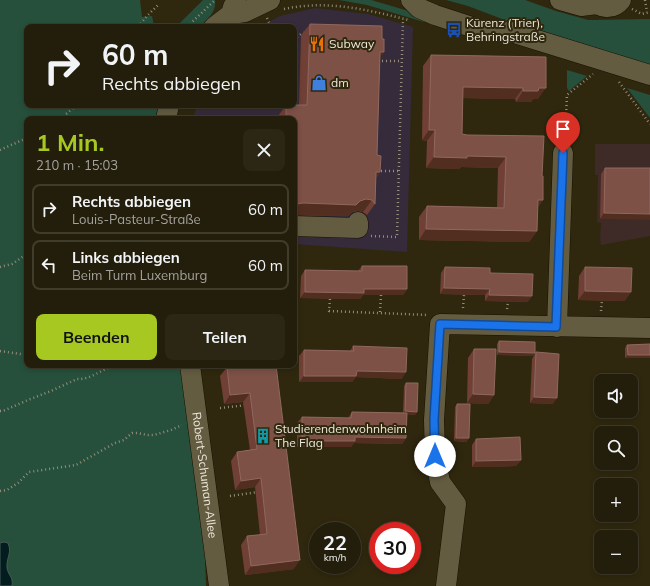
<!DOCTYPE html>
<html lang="de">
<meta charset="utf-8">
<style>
:root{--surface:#231e0b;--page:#2b2714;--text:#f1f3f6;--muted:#a3a29d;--line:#403c2c;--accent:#a6c821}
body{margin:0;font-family:Mulish,sans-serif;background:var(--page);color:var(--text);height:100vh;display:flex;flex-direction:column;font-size:15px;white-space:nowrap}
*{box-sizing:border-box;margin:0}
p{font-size:13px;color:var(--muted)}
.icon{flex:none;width:22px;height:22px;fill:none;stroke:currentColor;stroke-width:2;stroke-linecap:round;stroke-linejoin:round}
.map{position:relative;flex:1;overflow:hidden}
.panel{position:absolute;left:24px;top:116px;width:273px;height:252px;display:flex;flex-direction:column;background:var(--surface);border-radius:8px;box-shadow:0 2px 6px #0003,0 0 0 1px var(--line)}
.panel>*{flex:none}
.hud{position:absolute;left:24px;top:24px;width:273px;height:84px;border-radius:8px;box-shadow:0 2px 6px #0003,0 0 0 1px var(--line);background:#231e0b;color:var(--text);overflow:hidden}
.buttons{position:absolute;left:594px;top:374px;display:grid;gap:8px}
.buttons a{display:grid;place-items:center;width:44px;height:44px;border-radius:8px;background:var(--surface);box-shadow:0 2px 6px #0003,0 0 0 1px var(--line);font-size:20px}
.speed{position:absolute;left:309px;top:522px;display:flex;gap:8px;font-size:20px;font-weight:700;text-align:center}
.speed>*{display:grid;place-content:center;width:52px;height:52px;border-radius:50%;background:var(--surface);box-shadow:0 2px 6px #0003,0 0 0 1px var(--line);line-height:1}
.speed small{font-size:10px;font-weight:400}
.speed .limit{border:6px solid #d22;background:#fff;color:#111}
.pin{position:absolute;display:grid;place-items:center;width:34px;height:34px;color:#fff;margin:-41px -17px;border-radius:50% 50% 50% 0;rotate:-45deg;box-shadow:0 0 4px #0007}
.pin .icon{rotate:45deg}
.me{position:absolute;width:44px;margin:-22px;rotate:0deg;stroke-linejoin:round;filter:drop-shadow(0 0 3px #0008)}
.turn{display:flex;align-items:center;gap:14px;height:84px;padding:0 12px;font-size:18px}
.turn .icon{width:52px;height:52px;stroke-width:2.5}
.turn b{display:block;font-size:28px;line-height:34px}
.round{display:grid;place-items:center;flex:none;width:42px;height:42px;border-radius:8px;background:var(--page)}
.head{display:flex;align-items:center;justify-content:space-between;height:68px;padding:0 12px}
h1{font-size:24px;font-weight:700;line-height:30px;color:var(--accent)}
.cta{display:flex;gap:8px;margin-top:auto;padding:8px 12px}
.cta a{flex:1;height:46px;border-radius:8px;background:var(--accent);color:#111;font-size:16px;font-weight:700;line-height:46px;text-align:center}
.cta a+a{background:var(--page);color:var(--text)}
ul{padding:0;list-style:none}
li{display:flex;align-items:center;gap:12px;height:50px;margin:0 8px 6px;padding:0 4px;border:2px solid var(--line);border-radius:8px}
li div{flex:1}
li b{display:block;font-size:15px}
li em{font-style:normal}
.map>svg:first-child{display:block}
</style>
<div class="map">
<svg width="650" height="586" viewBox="0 0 650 586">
<rect width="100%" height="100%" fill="#2f280f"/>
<path fill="#362b3a" d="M315,8L368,14L413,27L407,252L294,244V119H193L197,105H294V27H259L280,16Z"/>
<path fill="#3e2a26" d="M595,144H650V236L601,245L600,239L601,223L597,222L598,175H595Z"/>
<path fill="#26503c" d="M0,0H140L142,17L152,16L154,26L180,23L203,0H215C217,12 207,19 200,27H27V105H158L156,119H27V365H183L205,556L206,586H0Z
M339,0H371L429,17L426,22H424L367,5Z
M446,0H525L556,11L588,20L650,19V68L523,27L468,6Z
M567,70L587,76L569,91L567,88Z
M627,88L650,95V118Z"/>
<path fill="#031c1e" stroke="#495956" d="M4,542L8,543C12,552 7,557 7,565C6,574 14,576 12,586H0V543Z"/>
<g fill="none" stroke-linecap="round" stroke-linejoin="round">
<defs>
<g id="minor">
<path d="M411,0L419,8L435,15L481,30L511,32L650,75"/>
<path d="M560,0L581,6L597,4"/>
<path d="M594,0C601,10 614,9 621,0"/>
<path d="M231,14L245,12L270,0"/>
<path d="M214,27L231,14L233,7L236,2"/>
<path d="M166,119L169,105"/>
<path d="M294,226L358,228V222"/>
<path d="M557,327L563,153"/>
<path id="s1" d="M190,365L219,586"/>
<path d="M446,586L456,504L440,482L435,456L434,420L440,324L650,328"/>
</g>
</defs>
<use href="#minor" stroke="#171000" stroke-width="21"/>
<path stroke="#938d79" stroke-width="2.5" stroke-dasharray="1 3" stroke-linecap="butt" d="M645,0L647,12
M284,9C326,0 366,9 408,20
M632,9L642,14L650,12
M267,18L271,27
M138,27L147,16L159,4
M187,27L215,0
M294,40L302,33H306
M378,61H401
M619,82L650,124
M60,119L77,105
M565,138L567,95L593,74
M0,150L27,138
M377,171H399
M371,236L397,237L403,19
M0,267L12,264L27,254
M330,299L329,311L428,315
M463,308L464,295
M507,309L508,302
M601,311L602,300
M380,312L381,295
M0,351L27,355
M220,408L247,405
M0,411H3L28,400L51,391L77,379C90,380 102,369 114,366C118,365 122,366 126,365
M0,491L7,490L18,483L29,472L76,465L115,443L124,440L132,433H137L147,435H154L171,430L182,425
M230,496L258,492"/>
<use href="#minor" stroke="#645c41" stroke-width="20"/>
</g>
<path fill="#703f35" d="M310,24L380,58L377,155L380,172L376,178L375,204L367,215L363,212L358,211L352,212L348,216L294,215V119H278V116L286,105H299L301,35Z
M431,55L546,57L538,99H533L531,102H516L515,99L463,98L462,134L542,176L543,200L537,208V231L529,242L419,240V217L427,206L497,207L498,168L461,167L459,169L426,168L427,141L422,140L423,66Z
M605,168H650L600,219L601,174Z
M362,266L407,289L403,295H363L360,299L300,298L301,276L305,270L358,271Z
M445,267L490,273L528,302L485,301V295L440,294L441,273Z
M585,267L625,301L578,300L579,276Z
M499,341L535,353L533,356L497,355V344Z
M650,344L625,358V348L627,345Z
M353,346L402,379L356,377L352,382H299V356L304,350L350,351Z
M474,349L494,395L488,404L467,403L468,358Z
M536,352L553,404L530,403L532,359Z
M240,365H276L294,569L245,575L241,545L247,536L260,535L255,487L235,490L231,461L237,452L250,450L243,402L224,404L220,376L227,367Z
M406,383L415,415L407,414L406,438L402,444L354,443L351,447H297V423L302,417L348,418L352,412L403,413L404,386Z
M457,404L469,438L466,442L454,441L455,407Z
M476,439L521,460L516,466L472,467V445Z"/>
<path fill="#512e1f" d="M380,52H384L376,64Z
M463,87L523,88L515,99L456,98Z
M539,88H546L538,99H533L531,102H516L523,91Z
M429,130H435L427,141L422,140Z
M467,156L506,157L498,168L461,167L459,169L426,168L434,157Z
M376,172H380L372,183Z
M366,199L372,200L363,212L358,211L352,212L348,216L294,215V207L297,204L303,203L360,201Z
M538,200H543L535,211Z
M604,213L650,214V220L600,219Z
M426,229L537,231L529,242L419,240Z
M444,288L490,289L485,295L440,294Z
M364,289H407L403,295H363L360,299L300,298L305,292Z
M585,291L631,292L625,301L578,300Z
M489,295L532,296L528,302L485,301Z
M499,352L535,353L533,356L497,355Z
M628,355H650V358H625Z
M357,371L406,372L402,379L356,377L352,382H299L304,376Z
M250,393L243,402L224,404L230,395Z
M473,394L494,395L488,404L467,403Z
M534,397L557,398L553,404L530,403Z
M405,411L417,412L415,415L403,414Z
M355,437L406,438L402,444L354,443L351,447H297L302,441Z
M456,438H469L466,442L454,441Z
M521,460L516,466L472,467L476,461Z
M261,478L255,487L235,490L241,481Z
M300,560L294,569L245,575L251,566Z"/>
<path fill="#7e5147" stroke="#8f685e" d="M310,24L382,26V39H384V52H380L377,155L381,156L380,172H376L375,204L372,200L366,199L360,201L356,205L303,203L297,204L294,207V119H286V105H307Z
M431,55L546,57V88H539L538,91H523V88L463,87L462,134L467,135L544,136L542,176H543V200H538L537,231L426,229L427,206L504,208L506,157L467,156V158L434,157L435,130H429Z
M605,168H650V214L604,213Z
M362,266H407V289H364V293L305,292V270L362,271Z
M445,267L490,268V273L533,274L532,296L489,295L490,289L444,288Z
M585,267L632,268L631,292L585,291Z
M499,341L535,342V353L499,352Z
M650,344V355H628L627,345Z
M353,346L407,348L406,372L357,371L356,376H304V350L354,351Z
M474,349H496L494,395L473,394Z
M536,352L559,354L557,398L534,397Z
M243,365H276L300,560L251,566L247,536L267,534L261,478L241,481L237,452L257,449L250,393L230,395L227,367Z
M406,383H418L417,412L405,411Z
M457,404H470L469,438H456Z
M352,412L407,413L406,438L355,437V441H302V417L351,418Z
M520,437L521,460L476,461V439Z"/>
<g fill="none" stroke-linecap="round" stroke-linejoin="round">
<defs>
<path id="route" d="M435,456L434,420L440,324L556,327L563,153"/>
</defs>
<use href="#route" stroke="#114b97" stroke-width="10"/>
<use href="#route" stroke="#1a73e8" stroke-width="7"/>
</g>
<defs>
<symbol id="bus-bare" viewBox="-9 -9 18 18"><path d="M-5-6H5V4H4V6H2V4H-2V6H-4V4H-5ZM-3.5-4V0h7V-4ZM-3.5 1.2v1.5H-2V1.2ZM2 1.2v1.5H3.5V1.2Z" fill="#1a4fb4" stroke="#2f280f" stroke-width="2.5" paint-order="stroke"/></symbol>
<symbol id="restaurant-bare" viewBox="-9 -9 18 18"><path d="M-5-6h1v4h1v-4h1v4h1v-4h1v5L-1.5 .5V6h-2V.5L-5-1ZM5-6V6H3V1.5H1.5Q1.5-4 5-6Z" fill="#e8710a" stroke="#2f280f" stroke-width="2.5" paint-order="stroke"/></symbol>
<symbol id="shop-bare" viewBox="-9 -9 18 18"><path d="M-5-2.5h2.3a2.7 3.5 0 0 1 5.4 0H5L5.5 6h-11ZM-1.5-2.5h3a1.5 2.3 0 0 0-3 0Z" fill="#3f7fe0" stroke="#2f280f" stroke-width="2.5" paint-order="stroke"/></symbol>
<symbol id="building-bare" viewBox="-9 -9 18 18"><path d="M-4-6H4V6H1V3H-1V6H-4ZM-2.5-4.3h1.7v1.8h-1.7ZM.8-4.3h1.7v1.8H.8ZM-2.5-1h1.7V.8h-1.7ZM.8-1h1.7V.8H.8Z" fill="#0f9aa8" stroke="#2f280f" stroke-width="2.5" paint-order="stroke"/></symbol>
</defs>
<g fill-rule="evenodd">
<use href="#bus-bare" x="443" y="19" width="22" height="22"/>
<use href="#restaurant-bare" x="306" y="33" width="22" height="22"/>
<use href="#shop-bare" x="308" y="72" width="22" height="22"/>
<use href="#building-bare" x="252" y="425" width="22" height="22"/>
</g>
<g text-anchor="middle" stroke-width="4" stroke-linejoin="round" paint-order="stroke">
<g font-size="12" fill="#ece7d8" stroke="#2f280f" text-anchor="start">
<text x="466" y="27">Kürenz (Trier),<tspan x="466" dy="14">Behringstraße</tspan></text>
<text x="329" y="48">Subway</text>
<text x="331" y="87">dm</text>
<text x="275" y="433">Studierendenwohnheim<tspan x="275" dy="14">The Flag</tspan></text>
</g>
<g font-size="12" fill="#ece7d8" stroke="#2f280f">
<text dy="4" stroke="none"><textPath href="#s1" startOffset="111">Robert-Schuman-Allee</textPath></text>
</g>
</g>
</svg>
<div class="buttons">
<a><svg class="icon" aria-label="sound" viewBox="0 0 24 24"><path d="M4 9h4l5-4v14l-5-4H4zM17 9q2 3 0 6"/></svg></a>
<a><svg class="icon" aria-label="search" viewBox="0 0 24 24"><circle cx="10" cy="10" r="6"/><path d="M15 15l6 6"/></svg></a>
<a>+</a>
<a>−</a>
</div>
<div class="speed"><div>22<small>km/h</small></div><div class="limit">30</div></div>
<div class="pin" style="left:563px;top:153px;background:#d93025"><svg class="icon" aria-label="arrive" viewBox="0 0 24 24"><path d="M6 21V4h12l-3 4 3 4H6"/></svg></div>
<svg class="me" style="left:435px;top:456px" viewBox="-20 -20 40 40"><circle r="19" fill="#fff"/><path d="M0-13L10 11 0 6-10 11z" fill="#1a73e8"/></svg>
<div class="hud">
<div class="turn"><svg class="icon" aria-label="right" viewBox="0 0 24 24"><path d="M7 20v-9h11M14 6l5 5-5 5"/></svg><div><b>60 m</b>Rechts abbiegen</div></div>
</div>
<section class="panel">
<div class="head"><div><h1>1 Min.</h1><p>210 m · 15:03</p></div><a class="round"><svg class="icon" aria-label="close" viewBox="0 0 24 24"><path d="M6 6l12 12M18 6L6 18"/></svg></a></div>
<ul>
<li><svg class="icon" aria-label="right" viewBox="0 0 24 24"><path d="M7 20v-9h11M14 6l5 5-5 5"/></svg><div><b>Rechts abbiegen</b><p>Louis-Pasteur-Straße</p></div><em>60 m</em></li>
<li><svg class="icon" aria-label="left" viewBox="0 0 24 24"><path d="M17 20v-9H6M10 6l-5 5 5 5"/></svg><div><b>Links abbiegen</b><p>Beim Turm Luxemburg</p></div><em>60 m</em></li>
</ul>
<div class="cta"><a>Beenden</a><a>Teilen</a></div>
</section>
</div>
